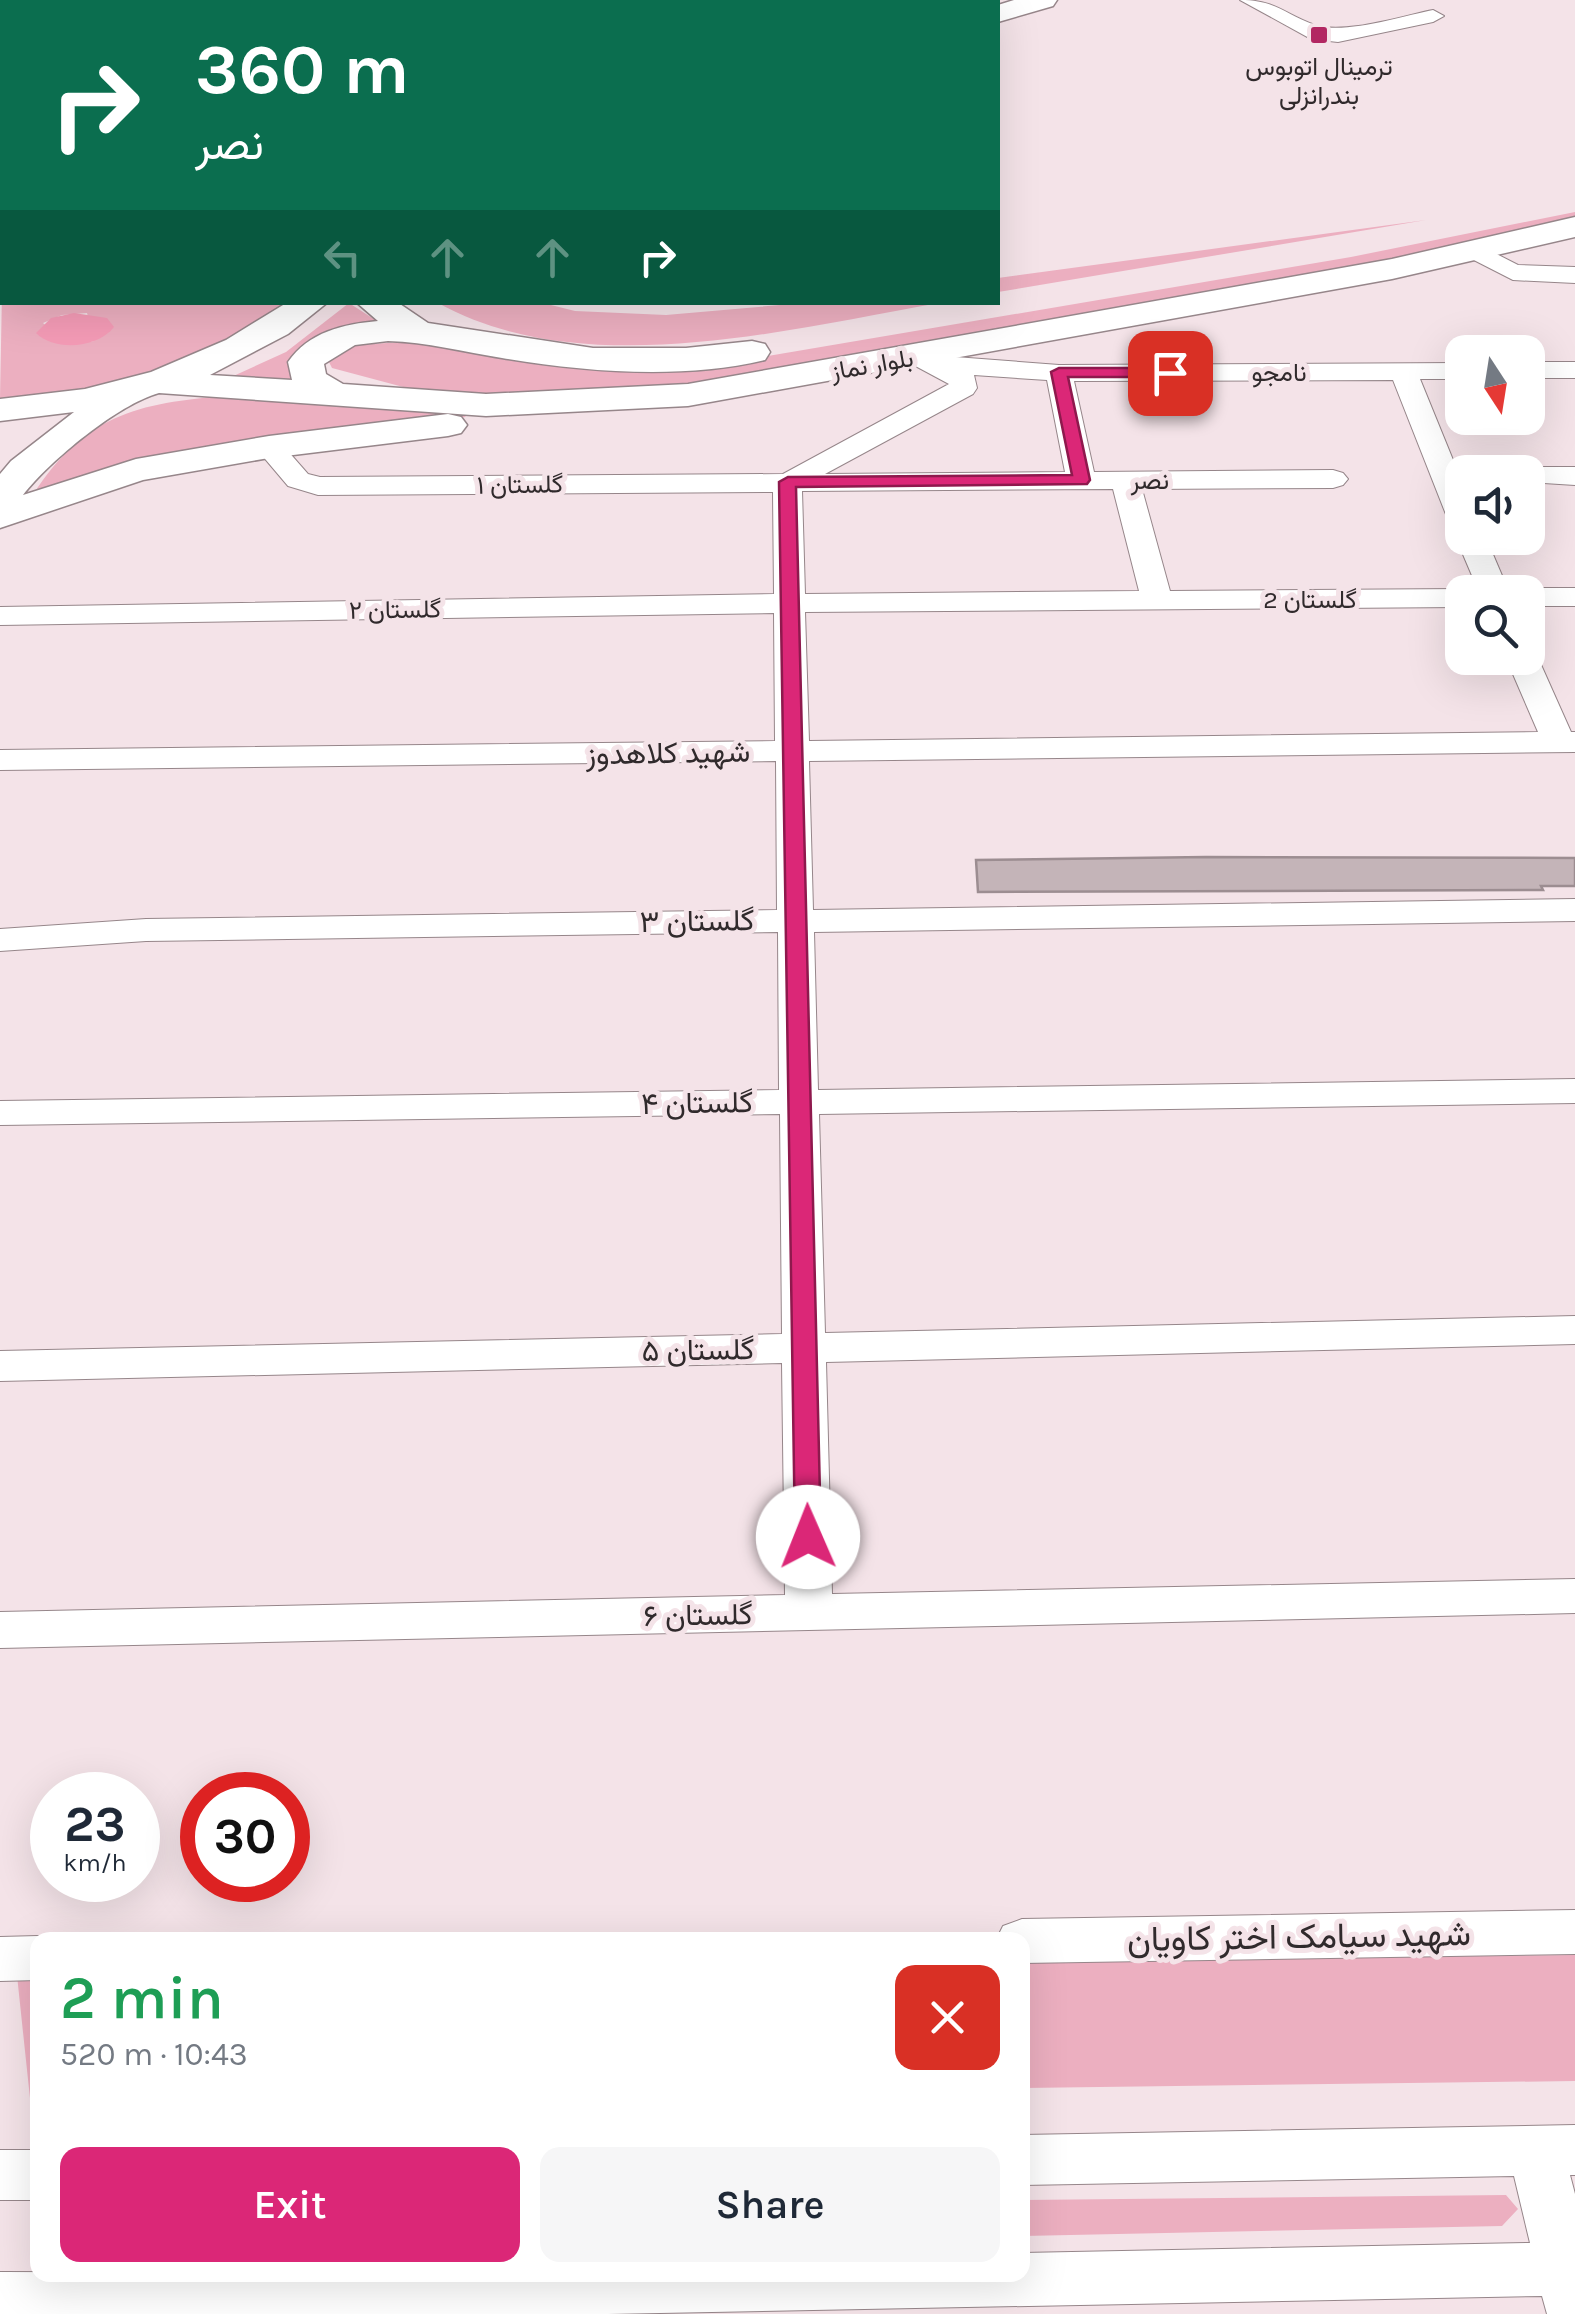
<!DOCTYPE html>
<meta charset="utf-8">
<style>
:root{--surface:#fff;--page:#f6f6f7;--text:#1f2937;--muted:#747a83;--accent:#db2777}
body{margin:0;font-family:Karla,Vazirmatn,sans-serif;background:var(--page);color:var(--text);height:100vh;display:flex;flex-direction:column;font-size:38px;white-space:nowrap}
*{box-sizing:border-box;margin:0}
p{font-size:32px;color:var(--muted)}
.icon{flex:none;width:55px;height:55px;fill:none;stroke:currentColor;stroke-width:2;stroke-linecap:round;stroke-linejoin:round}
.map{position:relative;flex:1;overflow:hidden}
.side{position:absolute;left:30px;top:1932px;width:1000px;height:350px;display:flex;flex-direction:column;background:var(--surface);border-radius:20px;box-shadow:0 10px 40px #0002}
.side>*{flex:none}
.hud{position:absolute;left:0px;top:0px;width:1000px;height:305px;box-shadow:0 10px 40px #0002;background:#0b6e4f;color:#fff;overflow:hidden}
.needle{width:65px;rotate:168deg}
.buttons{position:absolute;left:1445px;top:335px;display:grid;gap:20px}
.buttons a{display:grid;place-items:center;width:100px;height:100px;border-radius:20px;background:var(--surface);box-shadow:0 10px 40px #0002;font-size:50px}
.speed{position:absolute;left:30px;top:1772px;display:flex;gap:20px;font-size:50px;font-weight:700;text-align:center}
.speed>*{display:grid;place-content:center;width:130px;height:130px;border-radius:50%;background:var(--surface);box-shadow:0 10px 40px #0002;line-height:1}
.speed small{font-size:25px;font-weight:400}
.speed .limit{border:15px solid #d22;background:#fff;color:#111}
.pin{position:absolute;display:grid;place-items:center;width:85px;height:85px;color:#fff;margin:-42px;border-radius:20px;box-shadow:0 5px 15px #0006}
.me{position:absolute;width:110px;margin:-55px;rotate:359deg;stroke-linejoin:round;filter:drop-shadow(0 0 8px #0008)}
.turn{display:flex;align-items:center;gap:35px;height:210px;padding:0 30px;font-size:45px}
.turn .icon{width:130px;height:130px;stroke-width:2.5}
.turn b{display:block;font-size:70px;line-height:85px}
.lanes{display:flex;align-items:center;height:95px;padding:0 30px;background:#0003;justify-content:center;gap:50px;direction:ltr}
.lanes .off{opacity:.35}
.round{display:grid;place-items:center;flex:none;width:105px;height:105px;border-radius:20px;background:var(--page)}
.overview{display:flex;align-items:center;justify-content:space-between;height:170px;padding:0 30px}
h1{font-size:60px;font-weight:600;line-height:75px;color:#1e9e55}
.primary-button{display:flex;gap:20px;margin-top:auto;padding:20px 30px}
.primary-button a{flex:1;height:115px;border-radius:20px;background:var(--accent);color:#fff;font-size:40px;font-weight:600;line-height:115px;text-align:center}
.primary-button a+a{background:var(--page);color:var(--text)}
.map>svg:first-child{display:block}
</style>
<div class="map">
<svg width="1575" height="2314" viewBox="0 0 1575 2314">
<rect width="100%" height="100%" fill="#f4e3e8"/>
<path fill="#ecafc0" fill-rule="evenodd" d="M1575,212V220L1381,265L704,384L489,395L407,388L332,368L326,356L342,346L402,342L709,366L1351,257Z
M1426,220L998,292V278Z
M2,292V302L286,303C204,365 103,398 0,398ZM87,313L94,341L68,345L43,323L62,315Z
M815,302L939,303C785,330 583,383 438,303H543L575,311L666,315Z
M349,303L380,323L356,326L299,383L229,378L286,352Z
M238,395L468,413L465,417L233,444L33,495C87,411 143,402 238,395Z
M1575,1955V2081L1023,2088L1022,1961Z
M37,1963L38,2116L32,2117L16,1966Z
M1506,2195L1518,2209L1502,2226L1023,2236V2200Z"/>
<path fill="#f49bb6" d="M74,313L107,318L114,327C98,348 55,352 36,333L51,318Z"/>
<path fill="#c4b4b8" stroke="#9c8d91" stroke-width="2.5" d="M1206,857L1575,858V886H1541L1543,890L978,892L976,860Z"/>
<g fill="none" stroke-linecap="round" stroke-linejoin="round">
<defs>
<path id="minor" d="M0,0H10L12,2H2V10Z
M146,0H172L174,2H148Z
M305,0H328L330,2H307Z
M337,0H360L362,2H339Z
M1240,0C1276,0 1284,14 1315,25C1344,35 1402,16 1433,10L1444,16L1433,22L1338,42L1311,39Z
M2,92V106L0,107V93Z
M0,171H2V185H0Z
M1475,243L1518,265L1575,267V283L1513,280L1466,256L1462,251Z
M918,348L942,356L1059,365L1462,363V379H1420L1462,482V526L1452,523L1447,517L1393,380L1074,381L1094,472L1333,470L1343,473L1348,479L1343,485L1333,488L1142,489L1170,591L1462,589L1474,592H1462V607L805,612L809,741L1538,732L1506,658H1528V650L1538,658L1571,732H1575V752L809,761L813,910L1575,899V921L814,932L818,1090L1575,1079V1103L819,1114L825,1333L1575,1316V1344L826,1362L832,1594L1575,1579V1613L0,1648V1612L785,1595L782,1363L0,1381V1351L782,1334L780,1114L0,1125V1101L779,1090L778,932L146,941L0,951V929L146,919L777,910L776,761L0,770V750L775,741L774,613L0,625V607L774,594L773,492L318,495L288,486L255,447L259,441H279L308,474L320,477L783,474L949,384L908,362L904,356ZM974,375L1047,380L1065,472L825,474L973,394L977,388ZM1113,489L1139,591L805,594L802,491Z
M1528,362H1575V378H1528Z
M1538,467H1575V485L1528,482V470Z
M1462,531V538H1486L1509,592H1479L1456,538Z
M1528,588H1575V606H1528V592H1516Z
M1575,1910V1954L1022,1963V1940H996L1003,1926L1022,1919Z
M38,1936L50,1940H38V1980L0,1981V1937Z
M1575,2125V2175H1570L1575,2194V2314H1547L1542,2296L608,2314H0V2272L1022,2275V2253L1530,2243L1514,2176L1022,2185V2135Z
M0,2150H38V2200H0Z"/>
<path id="major" d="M1014,0H1057L1053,6L998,22V5Z
M1575,217V237L1392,279L688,406L486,416L159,393C117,405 51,460 23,495L136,459L269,436L448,414L461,417L467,425L461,433L448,436L269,458L143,480L0,528V474L11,461L74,412L0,421V399L85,389L151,372L226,340L288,302H328L288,334L210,375L292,380L288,362C309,332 343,324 378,321L356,302H397L428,323L593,348H686L752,341L765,344L770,352L765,360C681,380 586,372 502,358C464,352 427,342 388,341L355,345L324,364L326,374L343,384L486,394L688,384L1392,259Z
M0,269H2V289H0Z"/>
</defs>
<use href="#minor" stroke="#96868a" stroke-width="2"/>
<use href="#major" stroke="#96868a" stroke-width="3"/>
<use href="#minor" fill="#fff" fill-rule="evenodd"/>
<use href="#major" fill="#fff" fill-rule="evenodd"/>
</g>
<path fill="#db2777" stroke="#8e194d" stroke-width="2.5" d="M1059,368H1170L1178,373L1170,377H1068L1090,480L1087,484L796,487L821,1537L817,1543H798L795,1537L779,482L788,477L1072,475L1051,372Z"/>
<rect fill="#b22762" stroke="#f4e3e8" stroke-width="4" x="1309" y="25" width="20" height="20" rx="5"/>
<g text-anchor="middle" stroke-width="10" stroke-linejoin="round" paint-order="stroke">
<g font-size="25" fill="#302a2c" stroke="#f4e3e8">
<text x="1319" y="75">ترمینال اتوبوس<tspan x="1319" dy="29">بندرانزلی</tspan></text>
</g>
<g font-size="25" fill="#302a2c" stroke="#f4e3e8">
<text transform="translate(872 364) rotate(-10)" y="9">بلوار نماز</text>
<text x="1279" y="381">نامجو</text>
<text x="1150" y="489">نصر</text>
<text transform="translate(520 484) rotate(-1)" y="9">گلستان ۱</text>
<text x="1310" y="608">گلستان 2</text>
<text transform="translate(395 609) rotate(-1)" y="9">گلستان ۲</text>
</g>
<g font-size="30" fill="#302a2c" stroke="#f4e3e8">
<text transform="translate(668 753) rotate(-1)" y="10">شهید کلاهدوز</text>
<text transform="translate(697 921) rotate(-1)" y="10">گلستان ۳</text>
<text transform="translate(697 1103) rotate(-1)" y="10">گلستان ۴</text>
<text transform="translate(698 1350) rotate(-1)" y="10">گلستان ۵</text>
<text transform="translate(698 1615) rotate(-1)" y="10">گلستان ۶</text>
</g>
<g font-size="35" fill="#302a2c" stroke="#f4e3e8">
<text transform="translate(1299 1936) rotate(-1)" y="12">شهید سیامک اختر کاویان</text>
</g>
</g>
</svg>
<div class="buttons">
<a><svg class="needle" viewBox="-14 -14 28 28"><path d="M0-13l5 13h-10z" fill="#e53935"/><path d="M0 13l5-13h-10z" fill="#747a83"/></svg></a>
<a><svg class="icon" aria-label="sound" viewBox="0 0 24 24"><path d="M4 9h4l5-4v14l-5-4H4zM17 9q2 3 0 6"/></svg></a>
<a><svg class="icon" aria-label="search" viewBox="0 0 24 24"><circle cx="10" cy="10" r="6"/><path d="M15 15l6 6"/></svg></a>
</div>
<div class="speed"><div>23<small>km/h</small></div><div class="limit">30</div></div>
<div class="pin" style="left:1170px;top:373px;background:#d93025"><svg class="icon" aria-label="arrive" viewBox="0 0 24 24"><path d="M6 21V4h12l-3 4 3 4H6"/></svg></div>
<svg class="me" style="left:808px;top:1537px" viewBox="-20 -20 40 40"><circle r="19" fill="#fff"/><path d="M0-13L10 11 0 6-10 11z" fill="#db2777"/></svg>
<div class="hud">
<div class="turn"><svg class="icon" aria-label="right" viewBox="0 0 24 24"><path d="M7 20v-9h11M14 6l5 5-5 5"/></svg><div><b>360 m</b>نصر</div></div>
<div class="lanes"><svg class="icon off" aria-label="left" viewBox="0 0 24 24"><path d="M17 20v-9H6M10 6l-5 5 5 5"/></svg><svg class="icon off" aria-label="ahead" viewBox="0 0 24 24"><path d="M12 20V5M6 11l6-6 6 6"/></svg><svg class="icon off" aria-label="ahead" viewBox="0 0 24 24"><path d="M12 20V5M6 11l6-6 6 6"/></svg><svg class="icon" aria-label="right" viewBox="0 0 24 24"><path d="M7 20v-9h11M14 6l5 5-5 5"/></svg></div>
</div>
<section class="side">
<div class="overview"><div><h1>2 min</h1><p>520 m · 10:43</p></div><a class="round" style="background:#d93025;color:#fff"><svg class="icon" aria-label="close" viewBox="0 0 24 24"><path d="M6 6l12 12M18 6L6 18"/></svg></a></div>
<div class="primary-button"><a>Exit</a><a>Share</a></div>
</section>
</div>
